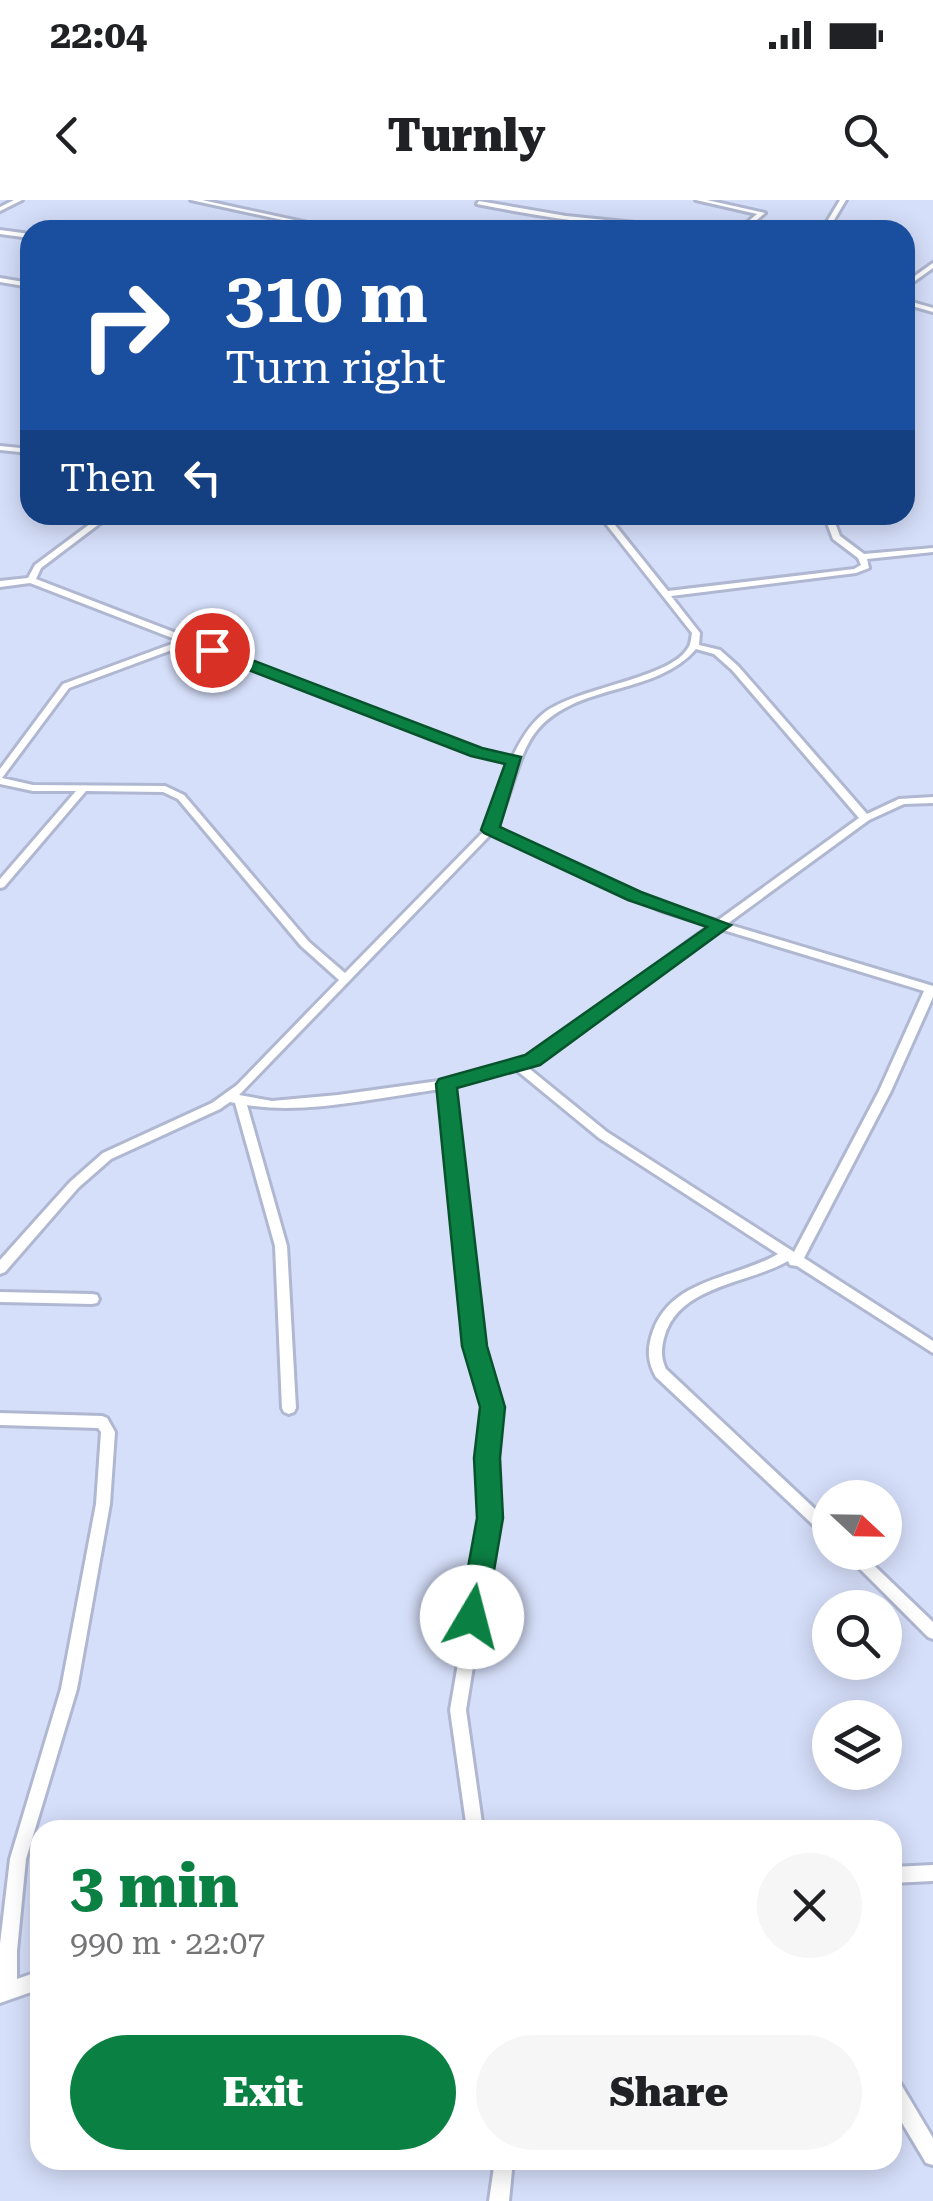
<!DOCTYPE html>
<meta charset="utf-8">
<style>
:root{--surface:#fff;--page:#f6f6f6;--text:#202124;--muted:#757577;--accent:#0b8043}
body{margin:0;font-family:"Roboto Serif",serif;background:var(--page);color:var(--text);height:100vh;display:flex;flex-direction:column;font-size:38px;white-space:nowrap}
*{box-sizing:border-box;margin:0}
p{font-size:32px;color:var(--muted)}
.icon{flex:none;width:55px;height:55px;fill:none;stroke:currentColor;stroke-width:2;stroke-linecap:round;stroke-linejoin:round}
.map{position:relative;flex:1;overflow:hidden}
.drawer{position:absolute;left:30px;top:1620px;width:872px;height:350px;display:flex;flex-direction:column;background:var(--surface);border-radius:30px;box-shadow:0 5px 25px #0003}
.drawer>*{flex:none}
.guide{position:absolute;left:20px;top:20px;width:895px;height:305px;border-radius:30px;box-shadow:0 5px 25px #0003;background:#1a4fa0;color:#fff;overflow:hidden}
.needle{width:65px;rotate:112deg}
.fabs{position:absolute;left:812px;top:1280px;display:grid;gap:20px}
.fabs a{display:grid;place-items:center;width:90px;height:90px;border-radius:50%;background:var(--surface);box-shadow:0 5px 25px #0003;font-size:50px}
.pin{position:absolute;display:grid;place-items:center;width:85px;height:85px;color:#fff;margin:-42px;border:5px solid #fff;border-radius:50%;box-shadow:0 2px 10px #0007}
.me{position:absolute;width:110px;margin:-55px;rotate:8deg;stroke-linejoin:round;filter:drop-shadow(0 0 8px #0008)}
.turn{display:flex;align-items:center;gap:35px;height:210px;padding:0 40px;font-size:45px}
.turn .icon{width:130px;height:130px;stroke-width:2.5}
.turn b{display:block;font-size:70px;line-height:85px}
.then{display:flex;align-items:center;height:95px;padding:0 40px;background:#0003;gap:20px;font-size:38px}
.round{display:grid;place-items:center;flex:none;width:105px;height:105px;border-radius:52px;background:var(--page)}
.summary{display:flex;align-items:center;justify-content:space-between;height:170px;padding:0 40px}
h1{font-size:60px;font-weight:800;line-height:75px;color:var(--accent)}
.primary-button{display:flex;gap:20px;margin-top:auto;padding:20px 40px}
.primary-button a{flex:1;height:115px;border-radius:60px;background:var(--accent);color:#fff;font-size:40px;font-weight:800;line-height:115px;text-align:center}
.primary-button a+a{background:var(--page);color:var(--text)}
.status{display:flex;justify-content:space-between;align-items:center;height:70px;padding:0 50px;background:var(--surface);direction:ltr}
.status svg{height:28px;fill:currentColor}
header{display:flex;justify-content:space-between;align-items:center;height:130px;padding:0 40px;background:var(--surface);font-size:45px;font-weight:800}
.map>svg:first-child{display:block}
</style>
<div class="status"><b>22:04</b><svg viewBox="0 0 49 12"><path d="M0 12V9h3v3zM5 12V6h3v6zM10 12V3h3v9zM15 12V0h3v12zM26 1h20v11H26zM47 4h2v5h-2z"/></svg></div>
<header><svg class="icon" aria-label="back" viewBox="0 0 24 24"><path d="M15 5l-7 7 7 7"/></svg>Turnly<svg class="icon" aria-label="search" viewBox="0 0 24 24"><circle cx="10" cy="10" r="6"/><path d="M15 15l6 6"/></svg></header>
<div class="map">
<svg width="933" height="2001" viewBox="0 0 933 2001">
<rect width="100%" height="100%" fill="#d6dffa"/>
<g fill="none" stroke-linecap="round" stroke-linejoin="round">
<defs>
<path id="minor" d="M14,0H22L0,11V7Z
M191,0H202L340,30H328Z
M696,0H707L765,13L745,30H738L757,14Z
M840,0H846L828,30H822Z
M479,1L566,16L705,30C629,30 552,19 477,4Z
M0,30L30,34V38L0,34Z
M933,63V68L905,88V83Z
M0,78L30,83V87L0,82Z
M905,100L933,108V112L905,104Z
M0,246L30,249V253L0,250Z
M102,315H111L41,368L36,379L480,550L512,558C520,541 529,525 544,513C578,487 670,479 688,448C691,444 691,438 692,433L599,315H607L668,391L854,369L861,365L858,358L833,339L824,315H832L840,336L864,354L933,348V352L867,359L869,368L856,373L671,396L700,433L699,445L720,450L738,466L867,614L899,599L933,597V603L904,604L869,620L727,724L933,786V797L891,891L804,1058L933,1141V1153L797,1066L790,1065L788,1061C748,1084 678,1085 664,1138C661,1149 661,1159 666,1169L830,1323V1338L825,1336L656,1177C647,1161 647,1148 653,1131C672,1078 735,1079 778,1054L599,938L515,869L452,886L482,1146L500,1207L494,1258L497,1318L466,1510L483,1630H467L450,1510L483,1318L480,1258L486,1207L468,1146L441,889C381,897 306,915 247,905L287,1046L296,1208L294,1212L289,1214L284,1212L282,1208L275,1046L235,903L230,902L220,909L111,959L78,988L5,1072L0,1074V1060L70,982L103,953L212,903L237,885L339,780L301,746L178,599L163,592L86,591L4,687L0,688V679L76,591H33L0,584V569L63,484L180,441L30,383L0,387V381L28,378L35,365ZM188,444L474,554L511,563L494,611L486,629L345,773L309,742L184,595L165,586L33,585L2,578L69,488ZM696,449L714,454L732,470L859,618L717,721L670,707L496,629C510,599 518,552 538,529C580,482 655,496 696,449ZM491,634L662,711L710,726L529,857L446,880L338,895L272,901L239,895ZM720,729L924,791L879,891L794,1052L607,932L526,866L537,863Z
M0,1092L92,1094L97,1095L99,1099L97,1103L92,1104L0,1102Z
M0,1213L102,1216L107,1218L115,1232L110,1304L77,1489L26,1659L17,1751V1779L40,1771V1789L0,1803V1744L10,1659L61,1489L96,1304L101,1232L98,1228L0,1225Z
M843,1352H860L933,1422V1439L928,1437Z
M933,1665V1681L892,1683V1667Z
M892,1879L899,1881L933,1938V1965L926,1963L892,1906Z
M495,1960H513L509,2001H489Z"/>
</defs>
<use href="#minor" stroke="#afb7d1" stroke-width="6"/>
<use href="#minor" fill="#fff" fill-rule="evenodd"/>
</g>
<path fill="#0b8043" stroke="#07532c" stroke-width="2.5" d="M207,447H218L482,548L521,557L500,627L641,692L731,725L540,865L457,888L487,1146L505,1207L500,1258L503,1318L486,1417L482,1425L472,1429L463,1425L459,1417L477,1318L474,1258L480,1207L462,1146L436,884L439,879L525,855L707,727L628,700L484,633L481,630L505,564L471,556L207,454Z"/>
</svg>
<div class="fabs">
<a><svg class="needle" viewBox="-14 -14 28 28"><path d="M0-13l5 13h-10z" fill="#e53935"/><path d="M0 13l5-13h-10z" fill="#757577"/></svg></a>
<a><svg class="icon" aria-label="search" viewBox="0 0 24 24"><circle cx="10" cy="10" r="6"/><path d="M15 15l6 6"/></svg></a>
<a><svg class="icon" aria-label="layers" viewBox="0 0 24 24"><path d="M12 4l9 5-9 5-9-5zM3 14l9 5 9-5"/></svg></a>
</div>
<div class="pin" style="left:212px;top:450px;background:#d93025"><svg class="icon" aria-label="arrive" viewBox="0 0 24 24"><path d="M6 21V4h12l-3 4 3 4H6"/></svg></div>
<svg class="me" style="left:472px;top:1417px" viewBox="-20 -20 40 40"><circle r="19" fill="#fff"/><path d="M0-13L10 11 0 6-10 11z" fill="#0b8043"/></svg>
<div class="guide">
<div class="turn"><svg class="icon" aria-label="right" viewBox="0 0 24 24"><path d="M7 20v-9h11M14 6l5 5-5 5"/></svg><div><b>310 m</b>Turn right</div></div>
<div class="then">Then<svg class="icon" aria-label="left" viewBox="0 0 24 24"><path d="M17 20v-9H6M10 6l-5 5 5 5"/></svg></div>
</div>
<section class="drawer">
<div class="summary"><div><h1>3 min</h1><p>990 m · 22:07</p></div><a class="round"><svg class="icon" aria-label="close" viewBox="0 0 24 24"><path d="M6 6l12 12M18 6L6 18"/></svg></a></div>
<div class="primary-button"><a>Exit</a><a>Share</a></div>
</section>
</div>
